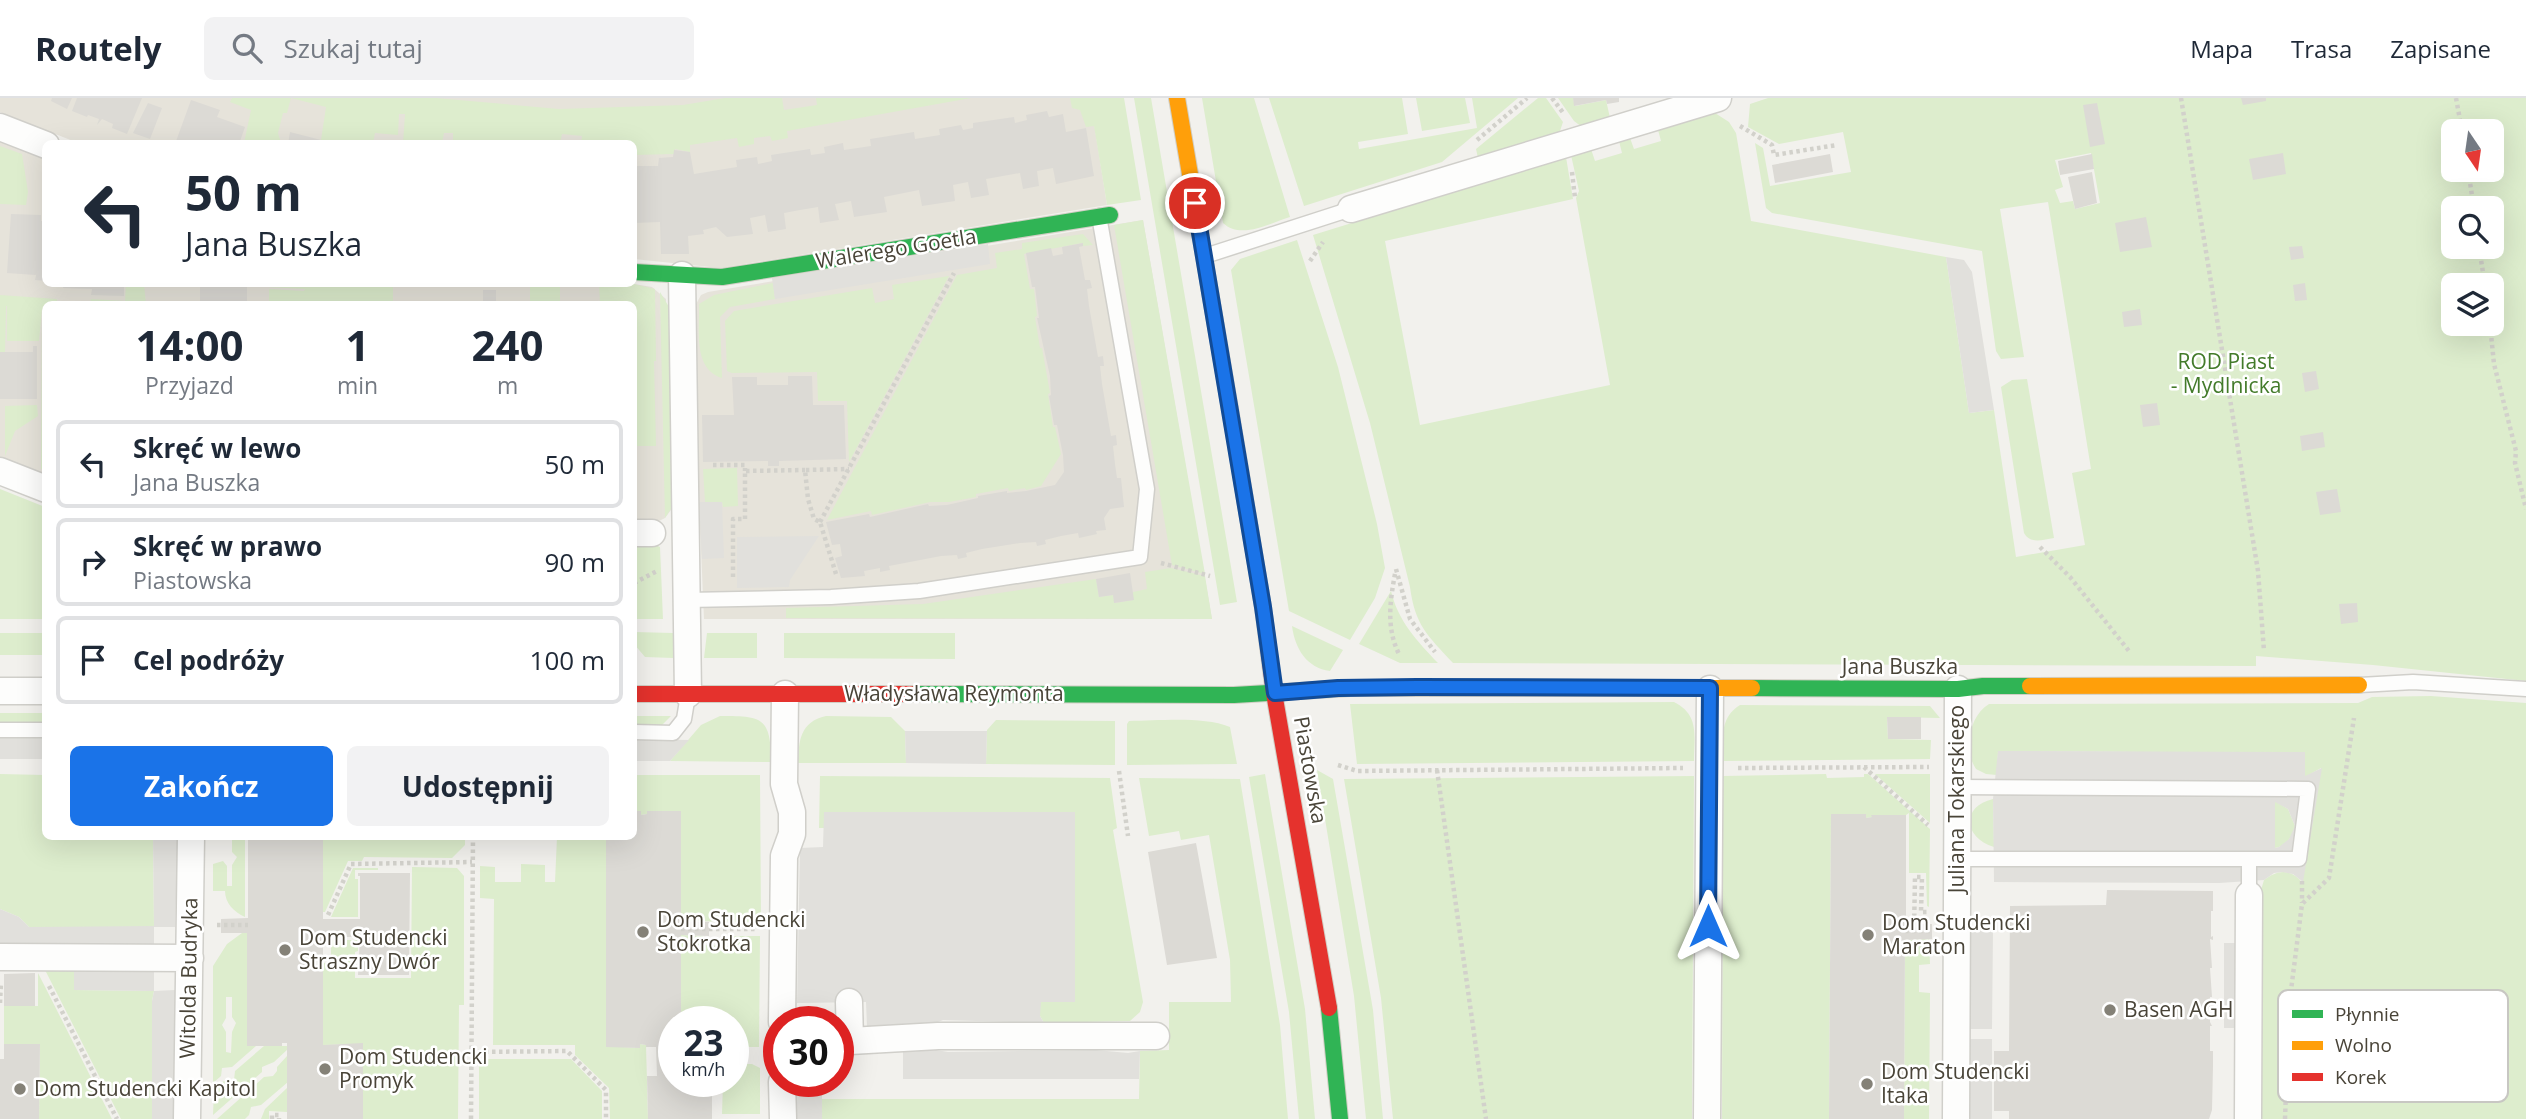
<!DOCTYPE html>
<html lang="pl">
<meta charset="utf-8">
<style>
:root{--surface:#fff;--page:#f2f2f3;--text:#1f2937;--muted:#747a83;--line:#e0e1e3;--accent:#1a73e8}
body{margin:0;font-family:"Open Sans",sans-serif;background:var(--page);color:var(--text);height:100vh;display:flex;flex-direction:column;font-size:26px;white-space:nowrap}
*{box-sizing:border-box;margin:0}
p{font-size:23px;color:var(--muted)}
.icon{flex:none;width:38px;height:38px;fill:none;stroke:currentColor;stroke-width:2;stroke-linecap:round;stroke-linejoin:round}
.map{position:relative;flex:1;overflow:hidden}
.panel{position:absolute;left:42px;top:203px;width:595px;height:539px;display:flex;flex-direction:column;background:var(--surface);border-radius:10px;box-shadow:0 7px 28px #0002}
.panel>*{flex:none}
.guide{position:absolute;left:42px;top:42px;width:595px;height:147px;border-radius:10px;box-shadow:0 7px 28px #0002;background:#fff;color:var(--text);overflow:hidden}
.needle{width:46px;rotate:167deg}
.fabs{position:absolute;left:2441px;top:21px;display:grid;gap:14px}
.fabs a{display:grid;place-items:center;width:63px;height:63px;border-radius:10px;background:var(--surface);box-shadow:0 7px 28px #0002;font-size:35px}
.speed{position:absolute;left:658px;top:908px;display:flex;gap:14px;font-size:35px;font-weight:700;text-align:center}
.speed>*{display:grid;place-content:center;width:91px;height:91px;border-radius:50%;background:var(--surface);box-shadow:0 7px 28px #0002;line-height:1}
.speed small{font-size:18px;font-weight:400}
.speed .limit{border:10px solid #d22;background:#fff;color:#111}
.pin{position:absolute;display:grid;place-items:center;width:60px;height:60px;color:#fff;margin:-30px;border:4px solid #fff;border-radius:50%;box-shadow:0 2px 7px #0007}
.me{position:absolute;width:77px;margin:-38px;rotate:0deg;stroke-linejoin:round;filter:drop-shadow(0 0 5px #0008)}
.turn{display:flex;align-items:center;gap:24px;height:147px;padding:0 28px;font-size:32px}
.turn .icon{width:91px;height:91px;stroke-width:2.5}
.turn b{display:block;font-size:49px;line-height:60px}
.eta{display:flex;justify-content:space-evenly;align-items:center;height:119px;text-align:center}
.eta b{font-size:42px;font-weight:700;line-height:49px}
.cta{display:flex;gap:14px;margin-top:auto;padding:14px 28px}
.cta a{flex:1;height:80px;border-radius:10px;background:var(--accent);color:#fff;font-size:28px;font-weight:700;line-height:80px;text-align:center}
.cta a+a{background:var(--page);color:var(--text)}
ul{padding:0;list-style:none}
li{display:flex;align-items:center;gap:21px;height:88px;margin:0 14px 10px;padding:0 14px;border:4px solid var(--line);border-radius:10px}
li div{flex:1}
li b{display:block;font-size:26px}
li em{font-style:normal}
header{display:flex;align-items:center;gap:42px;box-sizing:border-box;height:98px;padding:0 35px;background:var(--surface);border-bottom:2px solid var(--line)}
header strong{font-size:33px}
nav{display:flex;gap:38px;margin-inline-start:auto;font-size:24px}
.search{width:490px;height:63px;background:var(--page);display:flex;align-items:center;gap:18px;box-sizing:border-box;padding:0 24px;border-radius:10px;color:var(--muted);font-size:26px}
.map>svg:first-child{display:block}
</style>
<header>
<strong>Routely</strong>
<div class="search"><svg class="icon" aria-label="search" viewBox="0 0 24 24"><circle cx="10" cy="10" r="6"/><path d="M15 15l6 6"/></svg>Szukaj tutaj</div>
<nav><a>Mapa</a><a>Trasa</a><a>Zapisane</a></nav>
</header>
<div class="map">
<svg width="2526" height="1021" viewBox="0 0 2526 1021">
<rect width="100%" height="100%" fill="#f2f1ed"/>
<path fill="#e6e3da" d="M0,0H1090L1107,107L720,170L634,161V46L78,45L0,14Z
M0,36L45,55L46,186H634L652,189L666,201L671,412L665,420L655,425L634,426V206H46L45,380L0,362Z
M1143,122L1212,521H704L699,404L695,208L701,197L708,194Z"/>
<path fill="#ddedcd" fill-rule="evenodd" d="M232,0H436L559,11L683,7L725,0H782L784,12L817,7L816,0H971L787,33L788,40L772,43L770,38L754,40V46L739,49L737,40L690,47V54L675,51L674,56L634,57V46L581,45L582,38L562,36L560,45H453V35H444L442,45H403L405,16H399L398,37L375,35L373,45H334L321,42L326,9L291,0L287,15H283L278,35L281,45H244L251,12L230,4Z
M1070,0H1124L1141,102L1107,107L1094,28L1086,29L1080,12L1072,10Z
M1134,0H1151L1237,504L1220,507Z
M1202,0H1254L1290,119C1270,125 1241,142 1223,125Z
M1269,0H1402L1408,36L1358,44L1359,51L1477,30L1472,0H1518L1442,64L1304,108Z
M1416,0H1465L1470,25L1422,33Z
M1538,0H1546L1563,24L1559,36L1478,60L1476,51Z
M1558,0H1573L1575,8L1606,2L1610,20L1582,29L1574,23Z
M1768,0H2526V583L2373,567L2256,558V568L1453,565C1427,537 1415,527 1410,489L1370,325L1313,137L1566,59L1573,101L1385,143L1420,327L1610,287L1576,100L1579,93L1571,57L1591,51L1595,63L1622,55L1619,43L1630,40L1634,51L1661,43L1658,32L1715,15L1729,24L1736,35L1751,123L1946,159L1969,315L1994,312L2016,459L2085,447L2072,375L2091,371L2048,104L2000,111L2024,259L2001,261L1996,253L1982,153L1772,115L1766,110L1755,45L1763,50L1770,88L1851,74L1843,34L1779,46L1748,29L1750,6ZM2454,33H2492V72H2454ZM2091,55L2100,105L2075,111L2073,103L2060,105L2055,92L2063,89L2055,62ZM2454,110H2492V149H2454ZM2454,187H2492V226H2454Z
M0,48L22,56L28,94L26,107L0,106Z
M1143,122L1205,476L1172,467L1114,127Z
M1083,136L1093,147L1083,148L1082,145L1024,156L1030,191H1034L1037,218L1035,219L1040,250H1042L1050,295L1048,296L1053,329H1055L1061,356L1041,388L1026,392L1025,390L1009,393L1008,390L976,396V399L949,404H930L872,417L871,413L827,422L957,177L997,170L995,155L1022,151V145Z
M1297,142L1338,269L1377,426L1385,470L1375,500L1350,542L1289,513L1231,172L1240,161Z
M949,178L849,364L847,303H818L817,274L732,275L727,273L725,223L734,213L872,190L875,205L894,201L892,187Z
M773,185L775,201L730,209L720,219L722,280C692,271 700,230 699,206L714,197Z
M126,186H144L146,206H90L91,201L125,203Z
M263,186H393V206H303V204L269,203V191L304,193L305,191L267,189Z
M535,186H560V206H530V187Z
M599,186H634L655,191L656,263H654L656,348H634V206H600Z
M660,194L669,209L674,406L665,420Z
M0,197L57,201V206H46L45,372L41,371L42,211L39,243H7V208H6L5,254H0Z
M2027,281L2054,440C2042,442 2030,446 2024,435L2001,289L2012,282Z
M37,307L38,318L15,333L5,358V308Z
M737,370L738,408L723,409L722,404H705L703,371Z
M0,391L45,409V521H0Z
M634,444L654,446L660,449L663,521H634Z
M1171,470L1205,478L1212,521L786,520V510L923,506L1096,481L1099,499L1113,497L1115,505L1133,502V494L1147,491L1145,474Z
M1391,493C1398,523 1417,543 1438,565H1400L1359,546Z
M1292,528L1343,552L1330,573C1307,570 1295,551 1292,528Z
M634,534L673,535V560L645,559L634,546Z
M0,535H45V557H0Z
M707,535H757V560H704Z
M784,535H955V561L784,560Z
M2431,598L2526,605V1021H2260L2261,792L2264,782C2277,772 2290,770 2302,784L2321,670L2305,679V655L1998,653L1997,677L1986,676L1976,671C1963,652 1969,618 1989,606L2358,605L2372,599Z
M1674,604C1700,617 1694,638 1694,663L1357,666L1350,606Z
M1740,607L1930,608L1940,620L1887,619L1888,641L1931,642L1930,661L1723,663C1723,641 1719,620 1740,607Z
M0,615H45V624H0Z
M634,618H671L661,628L634,627Z
M720,618C762,618 771,619 771,664L670,663L701,627Z
M826,618L891,619L905,633L906,665H798C799,642 800,624 826,618Z
M996,622L1115,623V667L986,666L987,632Z
M1129,623C1159,623 1202,618 1230,629L1237,666L1127,667V626Z
M1317,672L1333,681L1373,912L1383,1021H1366L1354,898Z
M0,676L45,677L46,738L153,739L154,829H29L19,819L0,811Z
M1265,676L1305,911L1315,1021H1299L1289,914L1249,679Z
M1826,676L1827,680L1864,679V676H1868L1930,731L1929,809L1927,808L1926,775H1909V715L1906,717H1872V719L1866,720L1865,716L1831,717L1829,1021H1722L1723,678Z
M1875,676H1930V725Z
M634,677H760L761,824L681,823L647,713V716L641,717V713H634Z
M820,678L1110,680L1117,730L1113,732L1143,904L1140,914L1130,923L1044,925L1040,918V904H1075V714L824,715V730H819Z
M1694,678L1692,1021H1393L1381,900L1344,681Z
M1139,680L1240,681L1280,927L1288,1021H822V1001H1139L1140,953L1169,952V904H1231L1230,862L1209,737L1181,742L1179,733L1149,738Z
M1993,701L1994,749C1964,740 1960,709 1993,701Z
M2275,703L2288,711L2295,728C2293,738 2286,749 2274,750Z
M232,739H245V819C234,814 225,805 225,793H213V766L223,763L227,768V788H232V767L237,759L232,754Z
M323,739H465V747L452,760L364,759L362,763H348L325,814H323Z
M557,739H606V948L640,950V946L646,947L648,1021H610L609,990L575,957V947H493L494,801L480,800V768L495,769V784H521V766L545,767V784H555Z
M412,769L457,770L464,778V907H459L458,1021H363V946L323,947V865H331V842H358V853L355,854V880H411Z
M353,770H378V772H355V781H358V819H331Z
M242,835H247L256,948L232,969L222,970L221,978L213,985V868L227,846ZM226,899H232V919L236,925L232,934L231,955L226,954V934L222,927L226,920Z
M681,837L703,838V847L729,848L730,838H760L759,949H733V924H681Z
M1929,841L1930,866L1919,867V894L1930,895L1929,1021H1904L1905,842Z
M43,868H74V892L154,893L152,903V1021H121Z
M38,875L112,1021H39L40,946H4V908H38Z
M264,948H287L288,951L274,964L262,969V974L213,1017L214,991L224,983L234,982L235,973Z
M287,958L288,984L261,1007L251,1009L249,1017L245,1021H217L264,979L273,978L277,973V969Z
M479,961H571L602,993V1021H479Z
M733,966H752L760,970V1016H722L723,984H733Z
M287,990V1014L269,1013V1021H261L265,1011Z"/>
<path fill="#e1e0dc" fill-rule="evenodd" d="M988,146L990,166L775,201L772,180Z
M1946,159L1964,162L1972,174L1994,312L1969,315Z
M699,404H722L724,460L702,461Z
M819,438L790,482L789,489L737,490V439Z
M905,633H987L986,666L906,665Z
M0,639L45,640V661H0Z
M634,641L689,642L670,663H634Z
M1998,653L2305,654V678L2322,670L2303,784L2293,776L2282,774L2274,775L2264,782L2219,785L1994,784L1993,701ZM2275,704L2288,711L2295,728L2289,741L2279,749L2275,750Z
M824,714H1075V904H1041L1040,918L1044,925L943,922L938,924L867,929L866,904L797,905L800,750L823,749Z
M153,739H178L175,829H154V851L0,868V811L19,819L29,829L154,828Z
M1969,832H1993L1992,931H1968Z
M2224,845H2237V930H2224Z
M74,868L154,870V893L175,892V1021H152V903L154,893L74,892Z
M1968,941H1992V1021H1968Z
M936,952L948,954L1096,952L1128,955L1140,953L1139,981H903V954Z
M796,984H822V1021H796Z"/>
<path fill="#dcdad5" d="M52,0H72L67,11L51,3Z
M77,0H142L127,36L112,30L113,26L102,21L97,27L99,21L88,17L87,19L72,13Z
M1573,0H1619V4L1607,6L1606,2L1574,8Z
M2241,0H2266V3L2243,7Z
M191,2L220,12L217,19L245,29L239,46H175Z
M148,5L162,10L150,41L133,35Z
M2097,5L2105,46L2090,49L2083,7Z
M1047,13L1049,19L1063,16L1066,34L1086,30L1094,78L1056,86L1053,70L1037,73L1039,88L1023,91L1020,75L986,81L989,97L971,100L968,84L953,87L955,103L922,108L919,92L884,99L887,114L854,119L851,103L835,106L839,122L820,125L818,109L800,112L784,115L786,131L768,134L765,117L750,120L753,136L727,139L716,129L703,132L704,136L688,138L689,156H661L660,124L634,125V68H658L659,60L673,59L674,52L690,54L694,76L737,69L736,62L757,59L758,66L772,63L771,57L810,51L811,57L825,55L824,49L843,45L844,52L871,48L870,41L914,34L915,41L940,37L939,31L961,27L963,32L973,30V25L1014,19L1015,25L1027,22L1026,17Z
M290,34L321,42L320,46H288Z
M2283,55L2286,76L2253,82L2249,61Z
M1830,56L1833,74L1775,85L1772,67Z
M2092,56L2094,71L2060,77L2058,63Z
M2092,74L2097,105L2075,111L2068,79Z
M11,116L41,117V123H46V183L35,182L36,177L7,175Z
M2146,119L2152,149L2120,154L2115,125Z
M1083,145V148L1079,149L1085,182H1090L1092,190L1087,191L1089,208L1098,259L1103,258L1104,268H1100L1102,286L1111,338L1116,337L1117,347L1113,348L1115,366L1117,380H1121L1124,409L1110,411L1104,420L1106,432L1096,433L1097,436L1079,440L1078,435L1061,438L1045,442L1046,446L1037,448L1036,444L1020,445L982,451L966,455L967,459L958,461L957,457L941,458L889,468L890,472L880,474V470L864,473L865,478L841,480L835,460L842,458L840,446L832,447L826,424L869,416L870,419L928,406L929,408L947,407L978,400V398L1007,393V395L1026,393L1055,387L1064,374L1063,357L1057,327H1054L1049,298L1051,297L1050,278L1037,220H1039L1035,189H1032L1026,155L1051,150L1053,158L1063,156L1062,149Z
M2302,148L2304,160L2291,162L2289,149Z
M2305,185L2307,202L2295,203L2293,187Z
M64,186H124V198L91,197L92,191L63,190Z
M200,187H247V203L303,204V206H200Z
M483,192H496V206H483Z
M2140,211L2142,227L2124,229L2122,214Z
M33,248H37V301H0V254H33Z
M2316,273L2319,291L2305,294L2302,275Z
M788,278H812L813,307H844L846,361L779,363V368H768V363L703,364L702,317H734L732,279H757V287H788Z
M2157,305L2160,327L2143,329L2140,307Z
M2323,334L2325,349L2302,353L2300,338Z
M2337,391L2341,414L2320,417L2316,394Z
M1130,475L1134,502L1114,505L1113,497L1099,499L1096,481Z
M2357,505L2358,524L2341,526L2339,506Z
M1887,619H1921V641H1888Z
M634,713H641V717L647,716V713H681V823L709,824V838L681,837V924H674V984H712V1021H648L647,978H657L656,949H646V947L640,946V950L606,949V738H634Z
M1831,716H1866V720L1872,719L1871,717H1906V826H1932V841L1905,842L1904,1021H1829Z
M248,738H323V821H360V778H358V775H410L409,877H358L360,839H323V947L363,945V1021H287V945H282V948H247V835H221V821L248,820Z
M1196,745L1217,860L1167,867L1148,754Z
M2107,792L2213,793V813H2211V839L2213,838V842L2210,841L2212,870H2210L2212,899H2210V924L2212,928H2210V953H2213V968L2212,1012L2209,1021H2009V1013H1994V953H2009L2010,808L2106,807Z
M35,875V908H4V876Z
M4,946H40L39,1021H0V961H4Z"/>
<g fill="none" stroke-linecap="round" stroke-linejoin="round">
<defs>
<path id="lane" d="M1205,158L1351,111
M688,502L831,499L919,493L1140,459L1147,391L1099,118
M2360,587L2413,584L2526,591
M0,632H46
M634,634L673,635L684,621L688,597
M1957,761H2299L2308,691L1957,689
M2249,797V763"/>
<path id="street" d="M0,29L46,47
M1351,111L1718,0
M682,177L688,596
M0,373L46,391
M634,435H652
M0,593H46
M0,859L190,860
M782,924L784,758L792,736V714L784,686L785,596
M850,943L938,938H1156
M838,944L850,943L849,904
M782,984L783,1021
M187,1021L191,738
M1707,1021L1710,591
M1956,1021L1958,591
M2248,1021L2249,797"/>
<path id="fast" d="M634,174L722,179L1110,117
M1752,590L1958,591L1983,588H2030
M911,596L1234,597L1350,590
M1329,910L1340,1021"/>
<path id="slow" d="M1177,0L1230,311
M2030,588L2359,587
M1350,590H1752"/>
<path id="jam" d="M1230,311L1263,509L1274,595L1329,910
M634,596H911"/>
</defs>
<use href="#lane" stroke="#d0cfca" stroke-width="17"/>
<use href="#street" stroke="#d0cfca" stroke-width="29"/>
<use href="#fast" stroke="#d1cec4" stroke-width="18"/>
<use href="#slow" stroke="#d1cec4" stroke-width="18"/>
<use href="#jam" stroke="#d1cec4" stroke-width="18"/>
<path stroke="#d2d1cb" stroke-width="4.5" stroke-dasharray="3.5 3.5" stroke-linecap="butt" d="M1552,0L1564,16
M2181,0L2258,473L2264,553
M2456,0L2462,33
M1740,28L1772,47L1774,57L1837,47
M1477,42L1527,0
M2468,72L2474,110
M1572,74L1575,100
M2479,149L2485,187
M1310,163L1323,144
M2490,226L2494,266L2516,353L2515,365L2526,411
M713,367H745V373
M820,424L954,175
M2040,449L2070,479L2129,553
M1161,465L1210,478
M1396,471L1410,521L1435,554
M836,476L820,424L814,421L808,401L805,372L849,371
M1395,476C1390,503 1386,530 1399,556
M733,479V421H745V373L805,372
M634,485L657,473
M44,528L46,525
M1338,667L1357,673L1683,670
M1864,669L1928,727
M1738,670L1929,669
M1437,672L1486,1021
M1119,673L1128,738
M2302,783V805
M328,817L351,766L472,764
M217,827H248
M681,831H757
M1905,833H1930
M1914,833L1915,779H1922L1921,814H1930
M49,888L117,1021
M0,905L1,885
M471,954L567,953L606,992V1021
M272,1021V1017H279V1021
M471,1021L473,738
M2285,1021L2289,908L2302,806L2329,780L2354,620"/>
<use href="#lane" stroke="#fdfdfc" stroke-width="14"/>
<use href="#street" stroke="#fdfdfc" stroke-width="26"/>
<use href="#fast" stroke="#30b455" stroke-width="16"/>
<use href="#slow" stroke="#ff9f0a" stroke-width="16"/>
<use href="#jam" stroke="#e5322d" stroke-width="16"/>
</g>
<g fill="none" stroke-linecap="round" stroke-linejoin="round">
<defs>
<path id="route" d="M1195,105L1263,509L1275,595L1338,590L1417,589L1710,590L1708,828"/>
</defs>
<use href="#route" stroke="#114b97" stroke-width="18"/>
<use href="#route" stroke="#1a73e8" stroke-width="12"/>
</g>
<g fill="#848177" stroke="#fff" stroke-width="2.5">
<circle cx="643" cy="834" r="7"/>
<circle cx="1868" cy="837" r="7"/>
<circle cx="285" cy="852" r="7"/>
<circle cx="2110" cy="912" r="7"/>
<circle cx="325" cy="971" r="7"/>
<circle cx="1867" cy="986" r="7"/>
<circle cx="20" cy="991" r="7"/>
</g>
<g text-anchor="middle" stroke-width="5" stroke-linejoin="round" paint-order="stroke">
<g font-size="21" fill="#494438" stroke="#fff">
<text transform="translate(896 151) rotate(-9)" y="7">Walerego Goetla</text>
<text x="1900" y="576">Jana Buszka</text>
<text x="954" y="603">Władysława Reymonta</text>
<text transform="translate(1310 672) rotate(80)" y="7">Piastowska</text>
<text transform="translate(1957 701) rotate(-90)" y="7">Juliana Tokarskiego</text>
<text transform="translate(189 880) rotate(-89)" y="7">Witolda Budryka</text>
</g>
<g font-size="21" fill="#437b2a" stroke="#fff">
<text x="2226" y="271">ROD Piast<tspan x="2226" dy="24">- Mydlnicka</tspan></text>
</g>
<g font-size="21" fill="#494438" stroke="#fff" text-anchor="start">
<text x="657" y="829">Dom Studencki<tspan x="657" dy="24">Stokrotka</tspan></text>
<text x="1882" y="832">Dom Studencki<tspan x="1882" dy="24">Maraton</tspan></text>
<text x="299" y="847">Dom Studencki<tspan x="299" dy="24">Straszny Dwór</tspan></text>
<text x="2124" y="919">Basen AGH</text>
<text x="339" y="966">Dom Studencki<tspan x="339" dy="24">Promyk</tspan></text>
<text x="1881" y="981">Dom Studencki<tspan x="1881" dy="24">Itaka</tspan></text>
<text x="34" y="998">Dom Studencki Kapitol</text>
</g>
</g>
<rect x="2278" y="892" width="230" height="112" rx="10" fill="#fff" stroke="#c8c7c3" stroke-width="2"/>
<rect x="2292" y="912" width="31" height="8" fill="#30b455"/>
<rect x="2292" y="943" width="31" height="9" fill="#ff9f0a"/>
<rect x="2292" y="975" width="31" height="8" fill="#e5322d"/>
<g font-size="19" fill="#494438">
<text x="2335" y="923">Płynnie</text>
<text x="2335" y="954">Wolno</text>
<text x="2335" y="986">Korek</text>
</g>
</svg>
<div class="fabs">
<a><svg class="needle" viewBox="-14 -14 28 28"><path d="M0-13l5 13h-10z" fill="#e53935"/><path d="M0 13l5-13h-10z" fill="#747a83"/></svg></a>
<a><svg class="icon" aria-label="search" viewBox="0 0 24 24"><circle cx="10" cy="10" r="6"/><path d="M15 15l6 6"/></svg></a>
<a><svg class="icon" aria-label="layers" viewBox="0 0 24 24"><path d="M12 4l9 5-9 5-9-5zM3 14l9 5 9-5"/></svg></a>
</div>
<div class="speed"><div>23<small>km/h</small></div><div class="limit">30</div></div>
<div class="pin" style="left:1195px;top:105px;background:#d93025"><svg class="icon" aria-label="arrive" viewBox="0 0 24 24"><path d="M6 21V4h12l-3 4 3 4H6"/></svg></div>
<svg class="me" style="left:1708px;top:828px" viewBox="-20 -20 40 40"><path d="M0-17L14 15 0 8-14 15z" fill="#1a73e8" stroke="#fff" stroke-width="4"/></svg>
<div class="guide">
<div class="turn"><svg class="icon" aria-label="left" viewBox="0 0 24 24"><path d="M17 20v-9H6M10 6l-5 5 5 5"/></svg><div><b>50 m</b>Jana Buszka</div></div>
</div>
<section class="panel">
<div class="eta">
<div><b>14:00</b><p>Przyjazd</p></div>
<div><b>1</b><p>min</p></div>
<div><b>240</b><p>m</p></div>
</div>
<ul>
<li><svg class="icon" aria-label="left" viewBox="0 0 24 24"><path d="M17 20v-9H6M10 6l-5 5 5 5"/></svg><div><b>Skręć w lewo</b><p>Jana Buszka</p></div><em>50 m</em></li>
<li><svg class="icon" aria-label="right" viewBox="0 0 24 24"><path d="M7 20v-9h11M14 6l5 5-5 5"/></svg><div><b>Skręć w prawo</b><p>Piastowska</p></div><em>90 m</em></li>
<li><svg class="icon" aria-label="arrive" viewBox="0 0 24 24"><path d="M6 21V4h12l-3 4 3 4H6"/></svg><div><b>Cel podróży</b></div><em>100 m</em></li>
</ul>
<div class="cta"><a>Zakończ</a><a>Udostępnij</a></div>
</section>
</div>
